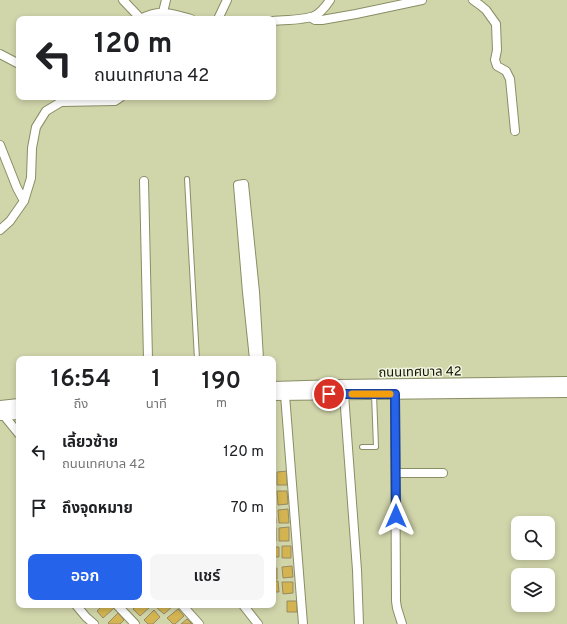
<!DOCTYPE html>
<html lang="th">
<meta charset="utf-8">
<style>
:root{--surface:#fff;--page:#f6f6f6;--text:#202124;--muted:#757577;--accent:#2563eb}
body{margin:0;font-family:Overpass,"Noto Sans Thai",sans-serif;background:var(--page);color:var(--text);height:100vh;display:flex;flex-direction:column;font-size:15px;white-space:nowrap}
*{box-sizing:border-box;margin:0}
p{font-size:13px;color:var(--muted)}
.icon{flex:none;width:22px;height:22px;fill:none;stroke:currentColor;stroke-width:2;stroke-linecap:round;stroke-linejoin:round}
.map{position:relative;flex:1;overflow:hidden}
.sheet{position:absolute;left:16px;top:356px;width:260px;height:252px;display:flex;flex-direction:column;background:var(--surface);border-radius:8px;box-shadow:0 2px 6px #0003}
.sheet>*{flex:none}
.top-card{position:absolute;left:16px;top:16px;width:260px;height:84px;border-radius:8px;box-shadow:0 2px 6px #0003;background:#fff;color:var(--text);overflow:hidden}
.controls{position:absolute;left:511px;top:516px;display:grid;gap:8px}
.controls a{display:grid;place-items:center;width:44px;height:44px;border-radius:8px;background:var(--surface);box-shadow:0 2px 6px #0003;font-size:20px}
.pin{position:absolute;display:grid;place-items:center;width:34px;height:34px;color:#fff;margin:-17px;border:2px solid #fff;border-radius:50%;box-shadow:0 1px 4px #0007}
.me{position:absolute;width:44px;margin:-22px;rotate:0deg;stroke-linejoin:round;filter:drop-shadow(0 0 3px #0008)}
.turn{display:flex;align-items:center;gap:14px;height:84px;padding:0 12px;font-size:18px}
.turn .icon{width:52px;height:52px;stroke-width:2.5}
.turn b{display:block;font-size:28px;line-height:34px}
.eta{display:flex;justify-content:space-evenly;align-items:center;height:68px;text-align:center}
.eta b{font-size:24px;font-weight:600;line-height:28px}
.cta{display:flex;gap:8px;margin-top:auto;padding:8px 12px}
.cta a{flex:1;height:46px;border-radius:8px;background:var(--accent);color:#fff;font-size:16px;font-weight:600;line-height:46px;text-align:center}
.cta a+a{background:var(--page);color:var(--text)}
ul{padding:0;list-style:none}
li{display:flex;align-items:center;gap:12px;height:56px;padding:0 12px}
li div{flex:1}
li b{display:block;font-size:15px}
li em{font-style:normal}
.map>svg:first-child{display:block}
</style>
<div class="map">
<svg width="567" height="624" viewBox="0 0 567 624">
<rect width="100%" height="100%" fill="#d1d5aa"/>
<path fill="#d3b450" stroke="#978a63" d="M287,471V485H277V472Z
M277,491H287L288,504L278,505Z
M273,509H275L276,523H273Z
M288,509L289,523H279L278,510Z
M289,527V541H279V528Z
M273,528H276V541H273Z
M282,546H291V558H282Z
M273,547H279V557H273Z
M292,566L293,577L283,578L282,567Z
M273,568H277V579H273Z
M273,581H278L279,592H273Z
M282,582H293V593L283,594Z
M287,601H297V612H287Z
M103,605H111L114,608L103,618L97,611Z
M138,605H148L150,607L140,616L133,609Z
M160,605H174L164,614L157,608Z
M178,609L184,616L175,624H173L167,618Z
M154,610L160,617L153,624H148L144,620Z
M118,613L124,620L120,624H109L108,623Z
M187,619L192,624H181Z"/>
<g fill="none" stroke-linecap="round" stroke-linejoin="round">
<defs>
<path id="service" d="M187,179L197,359
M362,447H376L374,394"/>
<path id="minor" d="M123,0L141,19
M473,0L480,5L486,10L496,24L497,50L495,60L497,66L506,71L510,79L515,131
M163,12L166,0
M310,17L315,20H322L356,14L422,0
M141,19C160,8 171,14 191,19
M218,19L227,0
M273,21C284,20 305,20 314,16C321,13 326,6 330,0
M0,54L19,64
M0,145L17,188L24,201
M144,181L148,359
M0,230L10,221L24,201L31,178L32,148L36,127L46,111L61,102L115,101L121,97
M254,359L247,292L238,185L244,184L255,292L259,359
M344,394L357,570L359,624
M395,394L396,601L397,608L402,624
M285,395L303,624
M1,412L19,434
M396,473H443
M76,605L86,617L94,624
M117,605L135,624
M182,605L199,624
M243,605L258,624"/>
<path id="tertiary" d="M273,387L338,385L567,382
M273,395L567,392
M0,406L19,404
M0,415L19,414"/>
</defs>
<use href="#service" stroke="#8a8e65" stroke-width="6"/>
<use href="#minor" stroke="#8a8e65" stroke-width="10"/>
<use href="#tertiary" stroke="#8a8e65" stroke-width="12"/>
<use href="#service" stroke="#fff" stroke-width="4"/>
<use href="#minor" stroke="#fff" stroke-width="8"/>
<use href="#tertiary" stroke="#fff" stroke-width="10"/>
</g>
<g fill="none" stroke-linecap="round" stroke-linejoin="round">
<defs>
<path id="route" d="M329,394H395L396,516"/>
</defs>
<use href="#route" stroke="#184099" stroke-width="10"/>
<use href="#route" stroke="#2563eb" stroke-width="7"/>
<path stroke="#f59e0b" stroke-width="7" d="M352,394H390"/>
</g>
<g text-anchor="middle" stroke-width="3" stroke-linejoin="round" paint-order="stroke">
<g font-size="13" fill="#121405" stroke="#f1f4de">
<text transform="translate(420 371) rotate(-1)" y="5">ถนนเทศบาล 42</text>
</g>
</g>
</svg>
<div class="controls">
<a><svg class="icon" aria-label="search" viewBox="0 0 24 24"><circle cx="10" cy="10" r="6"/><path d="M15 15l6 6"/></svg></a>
<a><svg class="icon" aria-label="layers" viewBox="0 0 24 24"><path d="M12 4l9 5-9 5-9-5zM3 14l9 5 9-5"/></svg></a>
</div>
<div class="pin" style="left:329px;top:394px;background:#d93025"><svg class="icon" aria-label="arrive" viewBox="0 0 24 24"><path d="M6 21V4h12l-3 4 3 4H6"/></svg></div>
<svg class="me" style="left:396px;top:516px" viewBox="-20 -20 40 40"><path d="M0-17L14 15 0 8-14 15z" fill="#2563eb" stroke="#fff" stroke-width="4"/></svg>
<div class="top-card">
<div class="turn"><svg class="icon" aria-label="left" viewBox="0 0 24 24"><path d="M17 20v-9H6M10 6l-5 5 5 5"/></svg><div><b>120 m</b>ถนนเทศบาล 42</div></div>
</div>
<section class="sheet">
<div class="eta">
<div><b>16:54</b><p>ถึง</p></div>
<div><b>1</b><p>นาที</p></div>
<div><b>190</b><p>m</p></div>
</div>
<ul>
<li><svg class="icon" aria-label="left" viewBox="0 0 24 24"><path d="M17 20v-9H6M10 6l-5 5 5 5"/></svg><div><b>เลี้ยวซ้าย</b><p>ถนนเทศบาล 42</p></div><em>120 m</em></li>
<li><svg class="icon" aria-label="arrive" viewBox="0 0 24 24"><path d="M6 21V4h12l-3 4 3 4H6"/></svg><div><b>ถึงจุดหมาย</b></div><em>70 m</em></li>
</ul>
<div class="cta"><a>ออก</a><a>แชร์</a></div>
</section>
</div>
